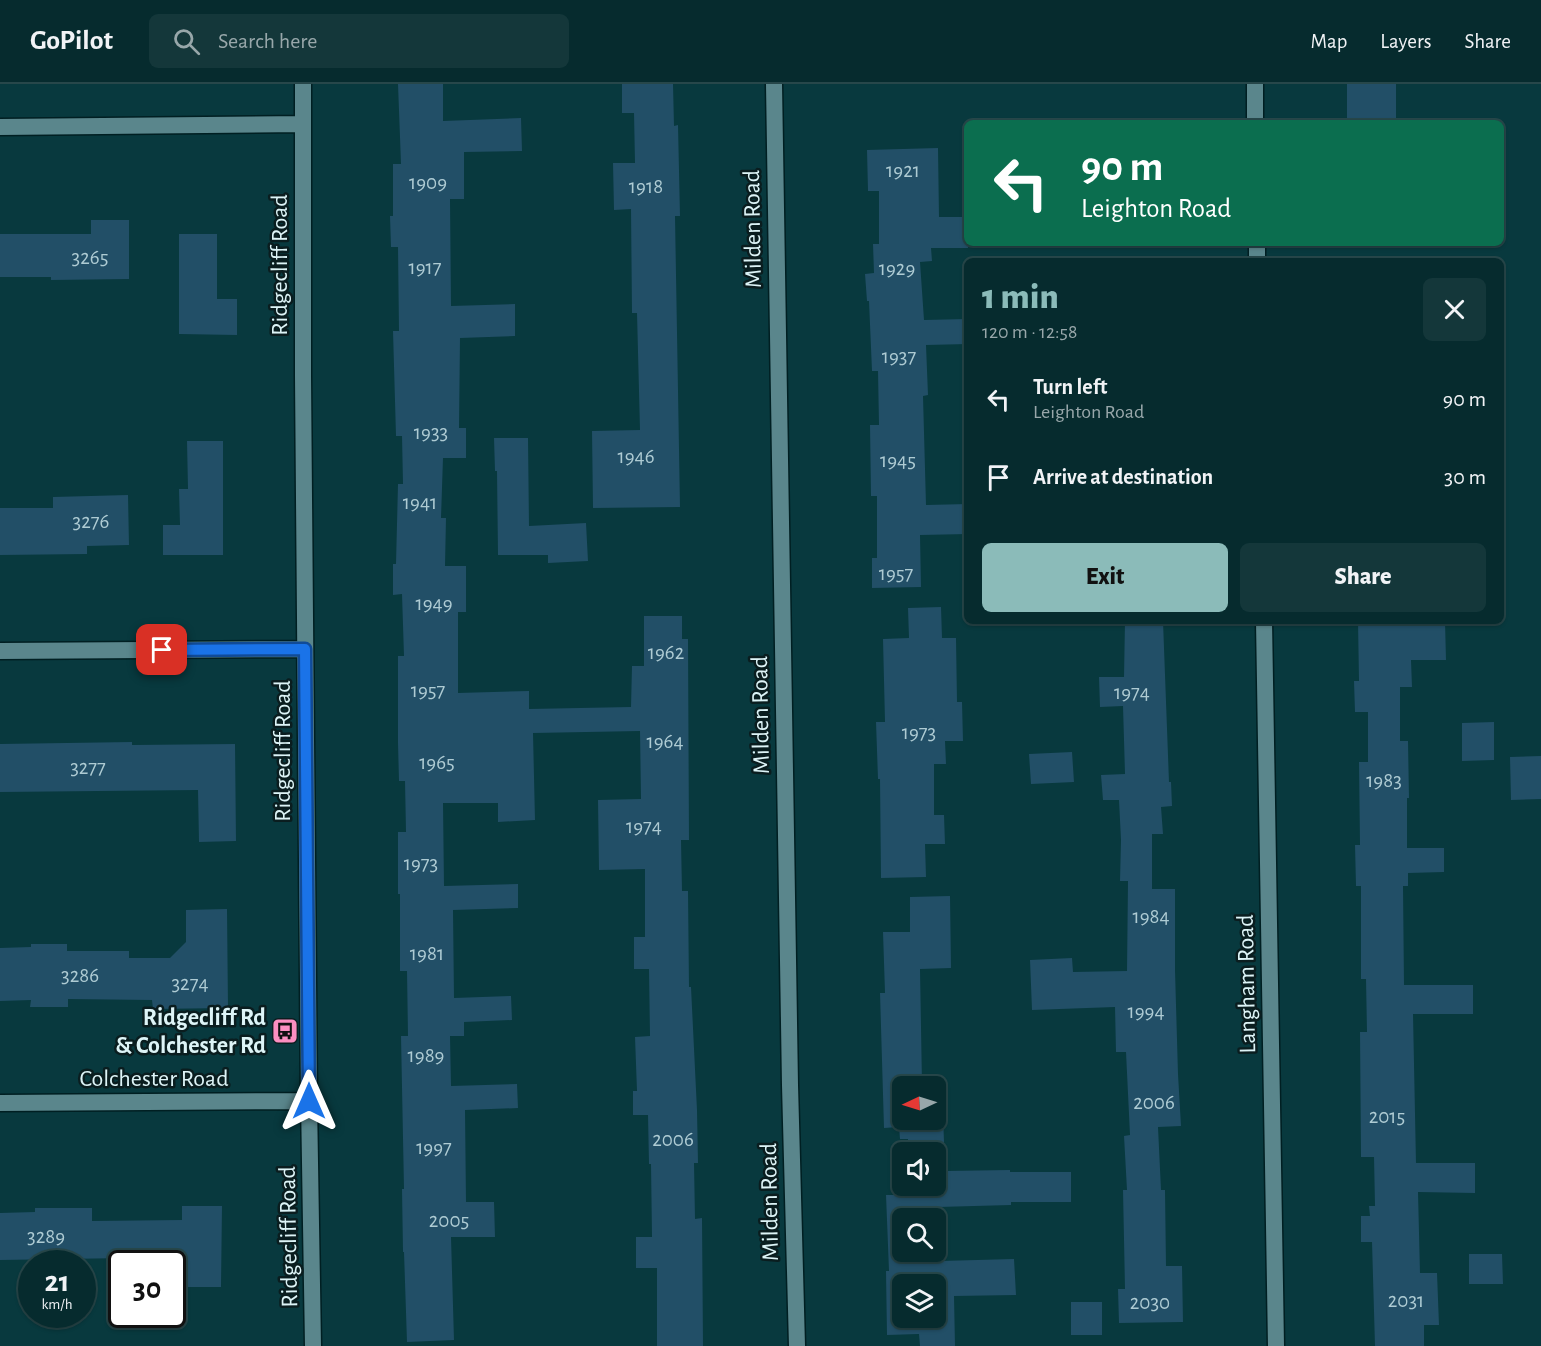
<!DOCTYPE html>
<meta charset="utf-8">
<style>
:root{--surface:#062b2e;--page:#14373a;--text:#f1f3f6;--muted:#98a7aa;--line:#27474a;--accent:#8bbbb9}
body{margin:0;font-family:"Alegreya Sans",sans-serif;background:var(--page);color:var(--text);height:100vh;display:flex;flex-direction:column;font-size:22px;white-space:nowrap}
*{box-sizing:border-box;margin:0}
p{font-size:20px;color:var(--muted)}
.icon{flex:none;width:33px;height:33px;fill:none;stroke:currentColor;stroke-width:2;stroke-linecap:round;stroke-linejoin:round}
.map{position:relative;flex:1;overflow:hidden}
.side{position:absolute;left:964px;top:174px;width:540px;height:366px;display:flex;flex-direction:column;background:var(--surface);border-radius:9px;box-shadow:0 2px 4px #0004,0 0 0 2px var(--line)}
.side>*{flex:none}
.top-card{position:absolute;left:964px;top:36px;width:540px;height:126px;border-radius:9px;box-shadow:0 2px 4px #0004,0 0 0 2px var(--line);background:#0b6e4f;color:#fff;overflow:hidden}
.needle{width:39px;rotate:266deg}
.tools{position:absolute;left:892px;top:992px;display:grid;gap:12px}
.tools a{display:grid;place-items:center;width:54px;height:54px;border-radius:9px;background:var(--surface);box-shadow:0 2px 4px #0004,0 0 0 2px var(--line);font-size:30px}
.speed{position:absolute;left:18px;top:1166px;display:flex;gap:12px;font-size:30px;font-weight:700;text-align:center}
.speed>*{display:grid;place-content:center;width:78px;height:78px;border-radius:50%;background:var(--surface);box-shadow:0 2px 4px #0004,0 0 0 2px var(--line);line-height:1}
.speed small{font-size:15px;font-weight:400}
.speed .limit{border:3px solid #111;border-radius:9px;background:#fff;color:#111}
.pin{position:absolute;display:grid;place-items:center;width:51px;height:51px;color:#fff;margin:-26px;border-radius:12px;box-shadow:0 3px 9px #0006}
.me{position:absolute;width:66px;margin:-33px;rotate:0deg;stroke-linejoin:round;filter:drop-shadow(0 0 4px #0008)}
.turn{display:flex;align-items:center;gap:21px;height:126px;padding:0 18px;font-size:27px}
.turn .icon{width:78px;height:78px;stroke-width:2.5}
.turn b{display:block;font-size:42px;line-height:51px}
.round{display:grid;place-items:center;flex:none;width:63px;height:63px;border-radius:9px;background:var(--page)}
.summary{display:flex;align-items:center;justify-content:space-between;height:102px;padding:0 18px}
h1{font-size:36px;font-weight:800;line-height:45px;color:var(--accent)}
.action{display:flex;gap:12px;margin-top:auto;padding:12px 18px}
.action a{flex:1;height:69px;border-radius:9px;background:var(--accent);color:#111;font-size:24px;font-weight:800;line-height:69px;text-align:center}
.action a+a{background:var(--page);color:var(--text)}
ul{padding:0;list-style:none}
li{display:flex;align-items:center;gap:18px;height:78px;padding:0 18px}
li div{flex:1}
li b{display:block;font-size:22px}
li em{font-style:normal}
header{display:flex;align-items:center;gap:36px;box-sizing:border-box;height:84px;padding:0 30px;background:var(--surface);border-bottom:2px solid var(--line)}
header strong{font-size:28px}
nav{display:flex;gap:33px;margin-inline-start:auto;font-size:21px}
.search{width:420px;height:54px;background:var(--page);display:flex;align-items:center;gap:15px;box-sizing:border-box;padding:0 21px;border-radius:9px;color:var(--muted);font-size:22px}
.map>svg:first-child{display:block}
</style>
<header>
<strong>GoPilot</strong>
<div class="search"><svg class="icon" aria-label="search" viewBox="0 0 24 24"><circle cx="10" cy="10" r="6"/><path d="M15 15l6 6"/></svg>Search here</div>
<nav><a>Map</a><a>Layers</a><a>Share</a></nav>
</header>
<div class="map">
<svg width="1541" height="1262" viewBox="0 0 1541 1262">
<rect width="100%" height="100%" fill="#08393e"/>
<path fill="#224f67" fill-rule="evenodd" d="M398,0H443V37L521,34L522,67L464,68V115H450L451,222L515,220V252L460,254L459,344H466V374H443L441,434H446L445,482H466V528H458V609L529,607V625L631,623L632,582H644V532H682V555H688L689,756H681L682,807H688L689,903H691L697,1026L698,1079H694L695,1135L702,1134L703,1262H657V1184H636V1153H652L651,1080H649L648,1031H633V1007H637L635,953L650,952L649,885H634V853H645V785L599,786L598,716L641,715L640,647L533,649L535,736L498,738V719H443L444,802L518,800V824L453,826L454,914L511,912L512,936L464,938V952H450L451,1002L517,1000L518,1024L465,1026L466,1118H494L495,1153H451L454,1256L407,1258L404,1168H403L402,1105H404L401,952H408L407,887H400V810H398V748H406L405,697H399L398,659V572H404L402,510L393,511V480H396L398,400H403L402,352H396L393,247H399L398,163H391L390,132H393V80H401Z
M622,0H673L674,42L678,41L680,132H675L680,423L593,424L592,347L640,346L637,229H632L631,125L614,126L613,79H635L634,29H622Z
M1347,0H1396V39H1347Z
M938,64L939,133H968V164H931L932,177L920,178L924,236L968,235V260L926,261L928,311L923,312L926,421L968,420V450L920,451L921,503L872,504V474H877V412H871L870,341H879L878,287H872L869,217H867L865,190L874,189L873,160H879V107H868L867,66Z
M91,136H129V195L51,196V193H0V150H91Z
M179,150H217V215H237V251L179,250Z
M494,354H528L529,442L586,439L588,477L548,479V471H498L497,387H495Z
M187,357H223V471H163V441H180L179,405H188Z
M128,411L129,461L87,462V470L0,471V424H53V413Z
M941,523L942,554H956L957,618H962L963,657H945L946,680H934V731H944L945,760H925L926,793L881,794L880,695H878L876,638H885L883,555L909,554L908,524Z
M1125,537H1163L1169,698H1171L1172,722L1161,723L1163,750H1152V805H1175V886L1178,990L1181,1042L1158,1043L1161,1106H1165L1166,1182H1182L1183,1238L1119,1239L1118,1205H1125L1123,1106H1127L1124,1052L1130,1051L1126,968H1116L1115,923L1032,926L1030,876L1072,874L1073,888L1127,887L1128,797H1120L1121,756L1119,716H1103L1101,691L1125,690L1123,622L1100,623L1099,593H1124Z
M1358,537H1445L1446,576H1411L1412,603H1400V657H1408L1409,714H1407V764H1444V788L1408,789V802H1403L1404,901H1473V930H1413L1416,1079H1475V1109L1418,1108L1420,1189H1437L1439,1241H1424V1262H1375L1372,1158H1361V1132H1370L1369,1122H1375L1374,1073H1361L1360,948H1367L1366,895H1361V802H1356L1355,761H1360L1359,678H1368V628H1355L1354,597H1359Z
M1494,638V676L1462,677V639Z
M132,658V661L235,660L236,757L199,758L198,706L0,708V660Z
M1072,668L1074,698L1031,700L1029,670Z
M1541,672V715L1511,716L1510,673Z
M950,812L951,884L920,885L922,1000H942L945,1087L1010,1086V1088H1071V1118H1011V1121L938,1123L940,1177L1014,1175L1016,1211L954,1212L955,1262H920L919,1250L887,1251L886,1187H889L886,1111H909V1101H936V1068H908V1055H900L899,1043L884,1044L880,909H885L883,848H910V813ZM903,1002H936V1035H903ZM903,1134H936V1167H903ZM903,1200H936V1233H903Z
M227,825L228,924L153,925L152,916L68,915V923H30L31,916L0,917V864L31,863V860H67V867H129V874H170L186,858V826Z
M182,1122H222L221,1203H172V1179H126V1174L0,1176V1129L35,1128V1124H92V1137L182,1136Z
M1469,1170H1502L1503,1200H1469Z
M1071,1218H1102V1251H1071Z"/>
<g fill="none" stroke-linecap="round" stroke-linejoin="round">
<defs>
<path id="minor" d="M303,0V292L309,1017L313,1262
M774,0L790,1001L797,1262
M1255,0V39
M0,43L303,40
M1257,159V177
M1264,537L1276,1262
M0,567L305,565
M0,1019L309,1017"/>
</defs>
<use href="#minor" stroke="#001f22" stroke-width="19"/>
<use href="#minor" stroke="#5a868c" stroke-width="16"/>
</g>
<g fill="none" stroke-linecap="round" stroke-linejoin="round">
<defs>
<path id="route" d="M162,566L305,565L309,1017"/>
</defs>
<use href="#route" stroke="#114b97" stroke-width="15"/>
<use href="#route" stroke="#1a73e8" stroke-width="10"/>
</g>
<defs>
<symbol id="bus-square" viewBox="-11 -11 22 22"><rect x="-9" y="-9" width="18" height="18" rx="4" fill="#fc8fc1" stroke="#0a1d1f"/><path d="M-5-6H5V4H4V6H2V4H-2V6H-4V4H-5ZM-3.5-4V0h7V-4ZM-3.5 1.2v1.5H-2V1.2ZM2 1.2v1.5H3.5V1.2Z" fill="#111"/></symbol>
</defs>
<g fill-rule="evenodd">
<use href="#bus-square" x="270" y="932" width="30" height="30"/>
</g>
<g text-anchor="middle" stroke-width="5" stroke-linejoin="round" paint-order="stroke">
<g font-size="21" fill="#aecbd3">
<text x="903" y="93">1921</text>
<text x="428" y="105">1909</text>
<text x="646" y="109">1918</text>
<text x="90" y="180">3265</text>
<text x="425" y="190">1917</text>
<text x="897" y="191">1929</text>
<text x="899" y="279">1937</text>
<text x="431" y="355">1933</text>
<text x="636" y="379">1946</text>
<text x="898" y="383">1945</text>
<text x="420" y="425">1941</text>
<text x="91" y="444">3276</text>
<text x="896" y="496">1957</text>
<text x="434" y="526">1949</text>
<text x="666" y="575">1962</text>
<text x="428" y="613">1957</text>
<text x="1132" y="615">1974</text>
<text x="919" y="655">1973</text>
<text x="665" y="664">1964</text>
<text x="437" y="685">1965</text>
<text x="88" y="690">3277</text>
<text x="1384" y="703">1983</text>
<text x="644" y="749">1974</text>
<text x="421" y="786">1973</text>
<text x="1151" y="839">1984</text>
<text x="427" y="876">1981</text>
<text x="80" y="898">3286</text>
<text x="190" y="906">3274</text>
<text x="1146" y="934">1994</text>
<text x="426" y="978">1989</text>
<text x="1154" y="1025">2006</text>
<text x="1387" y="1039">2015</text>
<text x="673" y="1062">2006</text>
<text x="434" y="1070">1997</text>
<text x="449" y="1143">2005</text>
<text x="46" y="1159">3289</text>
<text x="1406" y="1223">2031</text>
<text x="1150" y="1225">2030</text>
</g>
<g font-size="24" fill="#ddf4f7" stroke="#0a1d1f">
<text transform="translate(752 145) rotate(-91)" y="8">Milden Road</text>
<text transform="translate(279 181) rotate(-90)" y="8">Ridgecliff Road</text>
<text transform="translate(760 631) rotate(-91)" y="8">Milden Road</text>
<text transform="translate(282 667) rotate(-90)" y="8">Ridgecliff Road</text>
<text transform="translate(1246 900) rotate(-91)" y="8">Langham Road</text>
<text x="154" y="1002">Colchester Road</text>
<text transform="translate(769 1118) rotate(-91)" y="8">Milden Road</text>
<text transform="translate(288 1153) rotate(-91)" y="8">Ridgecliff Road</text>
</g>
<g font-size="24" font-weight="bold" fill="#ddf4f7" stroke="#0a1d1f" text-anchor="end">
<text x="266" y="941">Ridgecliff Rd<tspan x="266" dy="28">&amp; Colchester Rd</tspan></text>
</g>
</g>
</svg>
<div class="tools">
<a><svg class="needle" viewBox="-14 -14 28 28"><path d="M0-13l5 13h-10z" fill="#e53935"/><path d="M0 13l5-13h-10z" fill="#98a7aa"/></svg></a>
<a><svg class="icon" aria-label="sound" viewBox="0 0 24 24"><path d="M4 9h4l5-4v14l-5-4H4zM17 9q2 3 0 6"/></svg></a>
<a><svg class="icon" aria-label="search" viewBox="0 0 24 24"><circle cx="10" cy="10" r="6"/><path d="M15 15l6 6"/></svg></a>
<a><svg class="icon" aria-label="layers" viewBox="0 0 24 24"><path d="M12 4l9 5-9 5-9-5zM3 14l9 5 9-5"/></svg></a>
</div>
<div class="speed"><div>21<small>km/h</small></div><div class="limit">30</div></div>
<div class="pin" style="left:162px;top:566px;background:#d93025"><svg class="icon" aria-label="arrive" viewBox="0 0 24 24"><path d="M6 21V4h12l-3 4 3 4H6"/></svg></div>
<svg class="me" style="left:309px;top:1017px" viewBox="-20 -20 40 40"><path d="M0-17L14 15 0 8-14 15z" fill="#1a73e8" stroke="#fff" stroke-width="4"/></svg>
<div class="top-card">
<div class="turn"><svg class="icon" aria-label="left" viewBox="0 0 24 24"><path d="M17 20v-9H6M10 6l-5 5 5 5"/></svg><div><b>90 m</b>Leighton Road</div></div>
</div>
<section class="side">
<div class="summary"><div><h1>1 min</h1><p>120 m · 12:58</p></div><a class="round"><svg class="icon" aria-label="close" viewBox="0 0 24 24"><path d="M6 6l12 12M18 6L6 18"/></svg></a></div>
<ul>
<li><svg class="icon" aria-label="left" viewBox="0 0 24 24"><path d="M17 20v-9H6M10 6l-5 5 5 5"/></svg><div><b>Turn left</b><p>Leighton Road</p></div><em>90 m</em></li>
<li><svg class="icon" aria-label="arrive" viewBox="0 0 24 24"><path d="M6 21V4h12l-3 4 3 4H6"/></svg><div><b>Arrive at destination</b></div><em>30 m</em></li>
</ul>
<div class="action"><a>Exit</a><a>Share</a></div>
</section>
</div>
